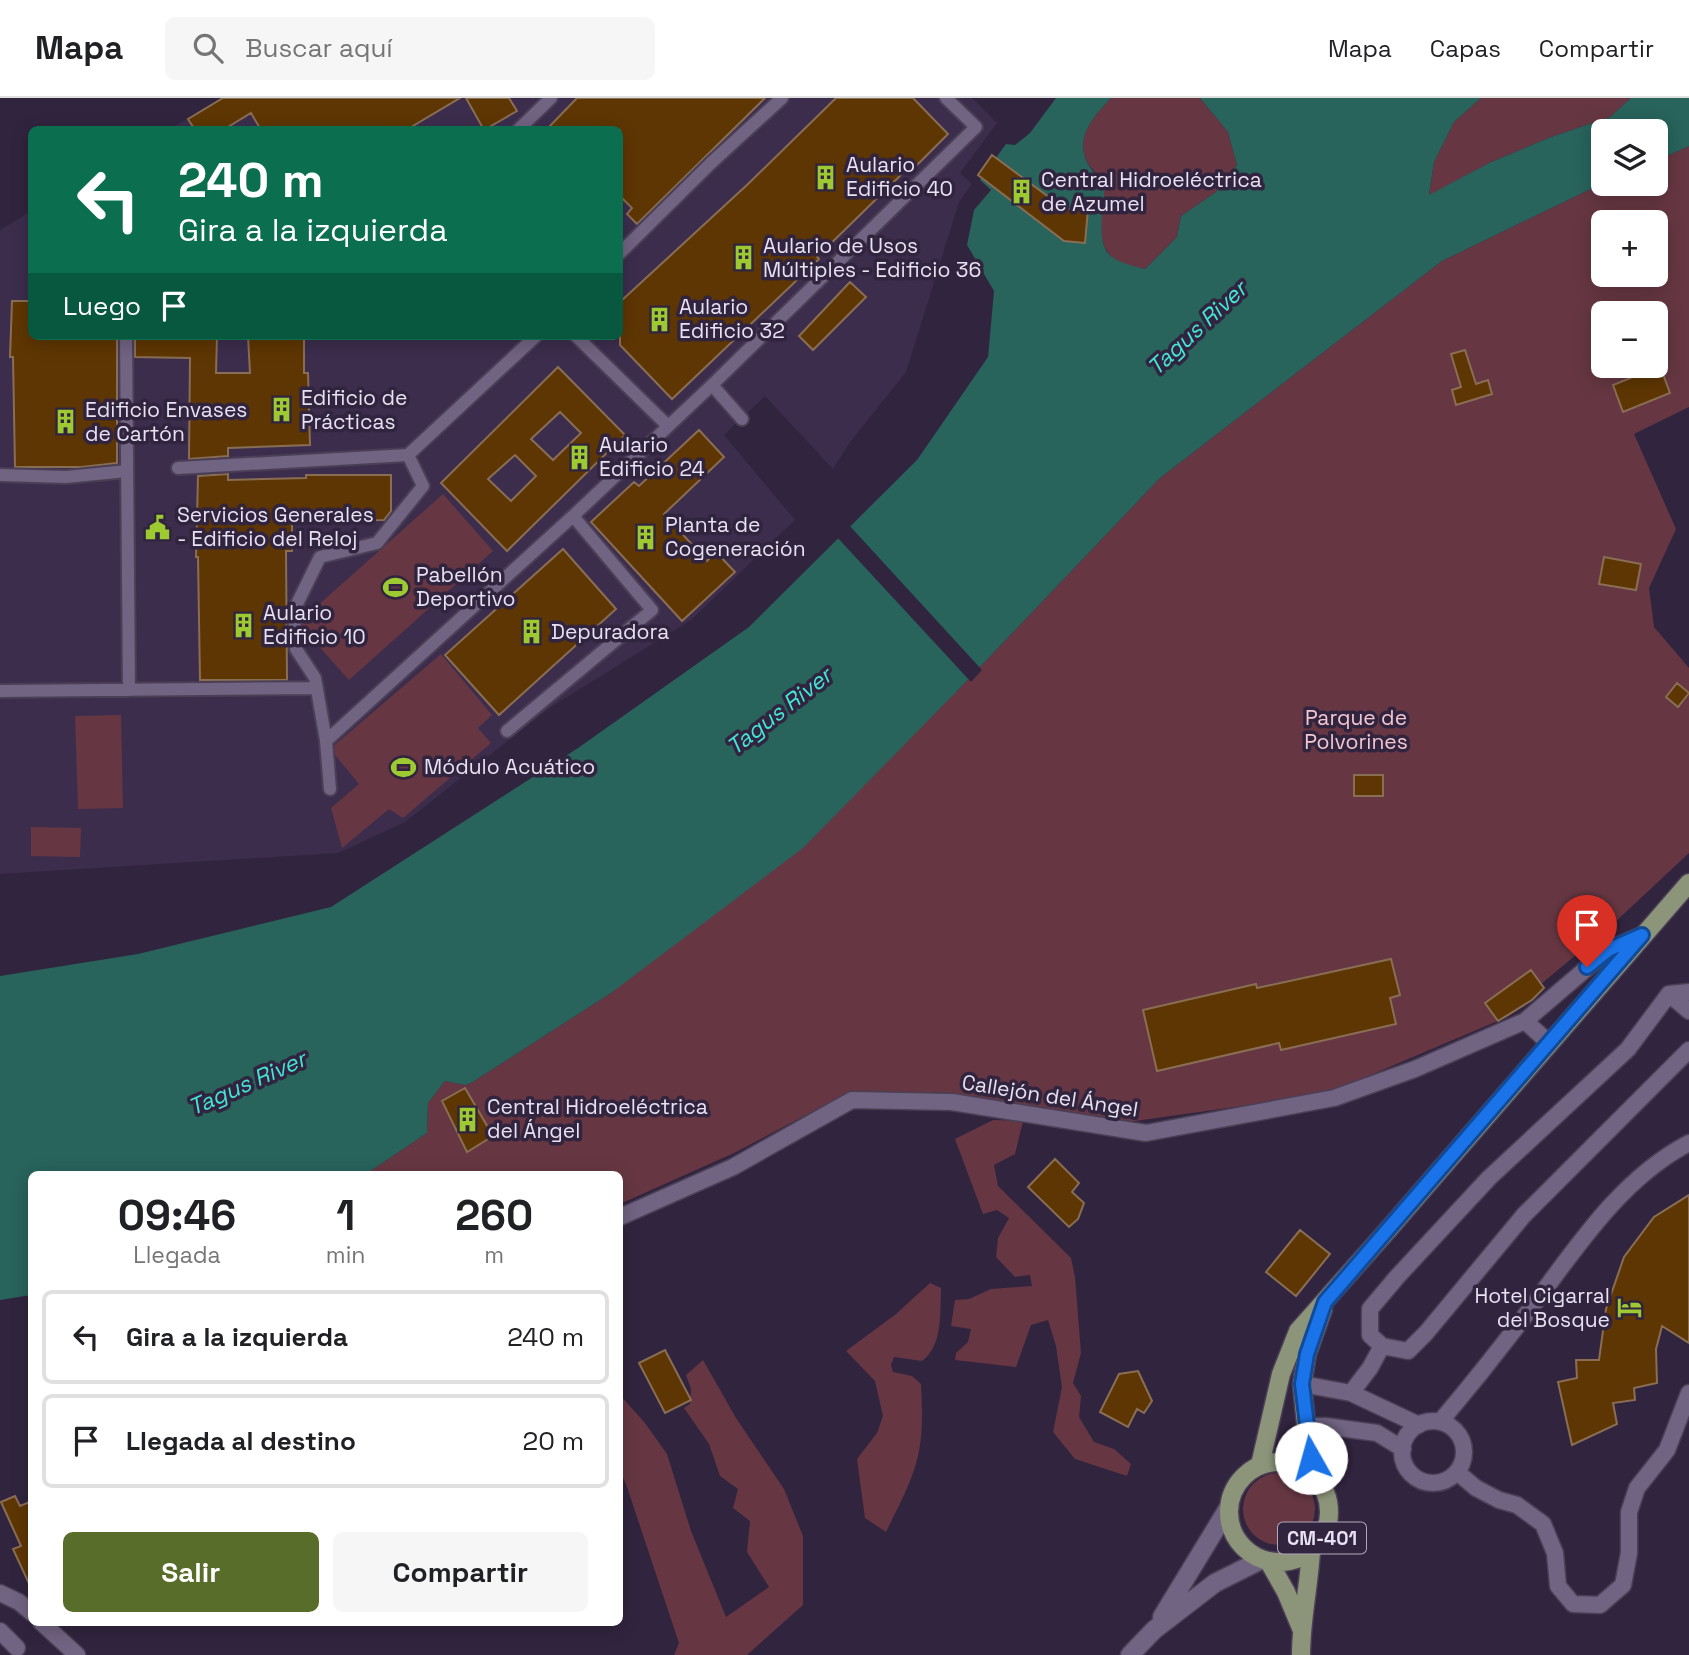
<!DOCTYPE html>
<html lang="es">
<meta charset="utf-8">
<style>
:root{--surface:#fff;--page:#f6f6f6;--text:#202124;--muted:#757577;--line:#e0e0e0;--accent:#586d29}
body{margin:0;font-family:"Space Grotesk",sans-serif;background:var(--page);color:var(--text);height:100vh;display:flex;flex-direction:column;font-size:26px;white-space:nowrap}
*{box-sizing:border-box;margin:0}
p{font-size:23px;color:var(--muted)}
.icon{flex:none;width:38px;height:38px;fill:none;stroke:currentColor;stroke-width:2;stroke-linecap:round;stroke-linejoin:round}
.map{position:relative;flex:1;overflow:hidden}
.drawer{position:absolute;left:28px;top:1073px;width:595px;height:455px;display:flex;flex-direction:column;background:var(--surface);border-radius:10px;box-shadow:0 4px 18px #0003}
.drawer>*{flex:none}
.hud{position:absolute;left:28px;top:28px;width:595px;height:214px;border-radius:10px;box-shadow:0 4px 18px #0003;background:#0b6e4f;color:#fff;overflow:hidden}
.tools{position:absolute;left:1591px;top:21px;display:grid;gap:14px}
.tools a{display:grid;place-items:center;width:77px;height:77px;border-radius:10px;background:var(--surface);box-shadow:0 4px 18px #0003;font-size:35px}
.pin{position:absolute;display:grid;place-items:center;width:60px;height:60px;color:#fff;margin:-72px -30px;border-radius:50% 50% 50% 0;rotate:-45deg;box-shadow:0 0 7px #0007}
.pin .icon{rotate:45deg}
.me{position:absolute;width:77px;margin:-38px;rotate:353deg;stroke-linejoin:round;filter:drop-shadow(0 0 5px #0008)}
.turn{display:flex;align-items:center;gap:24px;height:147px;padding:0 35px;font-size:32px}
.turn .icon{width:91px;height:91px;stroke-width:2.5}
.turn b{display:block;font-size:49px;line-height:60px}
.then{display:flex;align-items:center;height:66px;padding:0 35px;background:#0003;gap:14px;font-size:26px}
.eta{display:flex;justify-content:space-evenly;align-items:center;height:119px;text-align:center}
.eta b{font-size:42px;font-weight:700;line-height:49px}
.primary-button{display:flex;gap:14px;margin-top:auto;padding:14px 35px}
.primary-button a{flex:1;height:80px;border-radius:10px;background:var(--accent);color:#fff;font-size:28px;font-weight:700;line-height:80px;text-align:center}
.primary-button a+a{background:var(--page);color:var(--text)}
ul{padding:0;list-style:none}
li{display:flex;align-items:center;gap:21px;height:94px;margin:0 14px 10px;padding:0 21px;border:4px solid var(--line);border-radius:10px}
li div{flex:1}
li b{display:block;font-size:26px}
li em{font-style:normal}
header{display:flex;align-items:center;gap:42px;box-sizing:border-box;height:98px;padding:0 35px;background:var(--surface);border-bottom:2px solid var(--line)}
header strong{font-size:33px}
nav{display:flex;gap:38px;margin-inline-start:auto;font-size:24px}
.search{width:490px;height:63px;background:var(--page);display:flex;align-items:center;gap:18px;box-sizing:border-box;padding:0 24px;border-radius:10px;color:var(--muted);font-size:26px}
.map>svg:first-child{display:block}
</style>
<header>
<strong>Mapa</strong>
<div class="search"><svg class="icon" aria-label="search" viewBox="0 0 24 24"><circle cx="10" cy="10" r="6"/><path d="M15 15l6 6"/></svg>Buscar aquí</div>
<nav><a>Mapa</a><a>Capas</a><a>Compartir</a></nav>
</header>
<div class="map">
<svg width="1689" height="1557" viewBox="0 0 1689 1557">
<rect width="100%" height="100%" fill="#31243f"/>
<path fill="#3c2d4d" d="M223,0H972L997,25L960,75L972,86L959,104L906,274L851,343L833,371L765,298L724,337L795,422L691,522L551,609L405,724L338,755L0,776V132L31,113L32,238H620V32L170,31Z"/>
<path fill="#663742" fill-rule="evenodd" d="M1111,0H1200L1228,34L1237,67L1216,94L1181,118L1177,139L1145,171C1137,169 1126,168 1119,164C1090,148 1104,110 1100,84C1099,75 1089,70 1086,62C1076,37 1095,17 1111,0Z
M1481,0H1631L1610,19L1551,39L1489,65L1429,98L1434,64L1454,24Z
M1689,48V309L1634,336L1676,431L1649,490L1654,529L1689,570V755L1613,826L1541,886L1544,890L1532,902L1507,919L1326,996L1128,1024L937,994L848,995L734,1055L620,1106V1076H366L427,1035L428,1005L445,983L465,987L471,985L611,895L959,591L1160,380L1442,163L1603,85L1656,86V63ZM1603,124H1656V177H1603ZM1603,215H1656V268H1603Z
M443,396L493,453L349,582L298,525Z
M441,556L492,617L478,630L491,645L403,720L389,711L342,750L331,710L359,686L330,651Z
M121,617L123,710L78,711L75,618Z
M31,729L81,730L80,759L31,758Z
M993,1022L1023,1023L1015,1056L994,1067L998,1088L1071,1160L1075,1179L1081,1255L1073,1285L1081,1298L1079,1319L1094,1344L1114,1351L1131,1366L1127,1378L1075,1361L1053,1334L1062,1289L1056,1248L1048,1222L1031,1227L1016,1269L955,1262L956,1255L968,1244L971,1231L951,1228L955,1202L969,1201L991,1191L1032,1188L1030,1177L1015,1179L996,1159L998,1140L1009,1120L997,1112L983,1116L955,1041Z
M930,1185L941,1190C940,1214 943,1248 922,1263L894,1259L891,1267L893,1274L912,1278L921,1286C922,1306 923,1327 920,1347C916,1377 899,1407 886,1434L865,1420L857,1361L877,1335L883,1318L875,1283L846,1253L896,1216Z
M703,1262L736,1320L784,1391L803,1438V1507L747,1557H674L679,1545L626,1386L620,1373V1297L645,1325L667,1356L691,1433L726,1519L769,1489L747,1454L750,1423L733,1410L738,1391L720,1378L709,1346L684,1310L690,1306L691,1291L686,1277Z
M1243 1411a36 36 0 1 1 72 0a36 36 0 1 1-72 0Z"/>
<path fill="#28635c" d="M1056,0H1111C1095,17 1076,37 1086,62C1091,74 1103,80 1104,95C1105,101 1103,109 1102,116C1099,157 1108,162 1145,171L1177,139L1181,118L1216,94L1237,67L1228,34L1200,0H1481L1454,24L1434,64L1429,97L1489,65L1551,39L1610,19L1631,0H1689V48L1656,63V33H1603V85L1442,163L1160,380L959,591L803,750L611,895L471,985L465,987L445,983L428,1005L427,1035L366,1076H32L31,1197L0,1202V878L138,856L331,809L578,650L749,529L917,362L988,259L994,193L967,147L974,112L991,92L980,82L1006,46L1015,47L1030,35Z"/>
<path fill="#31243f" d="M848,426L982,572L971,584L836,438Z"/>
<path fill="#5e3603" stroke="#896e54" stroke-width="2" fill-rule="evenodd" d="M223,0H460L406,32H261L251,15L223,32H195L188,21Z
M466,0H509L517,13L484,32Z
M577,0H765L637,126L627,116L632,110L620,98V32H546Z
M836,0H913L948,36L910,74L907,71L817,159L819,161L672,301L620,247V204L748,86Z
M992,57L1065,111H1088L1085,145L1064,143L978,77Z
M850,184L866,199L813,252L799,238Z
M12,203H32V238H117V365L82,369H15L13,259H10Z
M135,238H217L216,275H250L248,238H304V275H308L310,347L228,350V358L189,361L190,260L135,259Z
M1465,252L1476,286L1488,282L1492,296L1456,307L1452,292L1461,289L1451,256Z
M1660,268L1670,295L1623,314L1613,287Z
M558,269L625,337L507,453L441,385ZM560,314L581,335L553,362L531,341ZM515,357L536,378L511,403L488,381Z
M699,332L724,359L664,416L707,463L716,454L735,474L682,523L591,424L634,384L639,388Z
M228,376V382L306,380V377H391V413L384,422L292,423V453H286L287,582H200L198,459H196L198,378Z
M563,451L616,511L499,617L445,557Z
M1604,459L1641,466L1636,492L1599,486Z
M1677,585L1689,595L1678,609L1666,599Z
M1354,677H1383V698H1354Z
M1391,861L1400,897L1390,900L1396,926L1281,952L1279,945L1157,973L1143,912L1256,886L1257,890Z
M1531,872L1544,890L1532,902L1498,923L1485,905Z
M465,990L493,1038L467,1054L442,1003Z
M1055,1061L1079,1085L1072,1094L1084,1105L1078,1121L1069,1129L1028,1089Z
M1689,1097V1245L1662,1228L1656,1251L1657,1285L1634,1290L1635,1302L1613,1305L1617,1326L1572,1347L1558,1284L1577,1280L1576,1262H1599L1606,1211L1624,1159L1654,1119Z
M1300,1132L1330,1156L1296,1198L1266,1174Z
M665,1252L691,1302L665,1315L639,1265Z
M1138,1273L1152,1303L1144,1315L1137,1311L1128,1329L1100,1314L1119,1276Z
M15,1398L20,1408L32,1403V1492L13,1451L21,1448L1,1404Z"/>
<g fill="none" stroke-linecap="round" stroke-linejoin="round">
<defs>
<path id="pedestrian" d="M518,32L551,0
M620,155L711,65L782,0
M126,238L129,592
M576,238L668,328
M712,287L742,321
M178,370L408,357
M0,377L66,379L127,373
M0,593L317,590
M507,633L652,512L573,418L712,287L976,29L946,0
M326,643L573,418
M330,691L326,643L315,580L296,551L294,512L320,459L377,445L423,388L408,357L536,238"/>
<path id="minor" d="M1669,896L1689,913
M1525,923L1549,945
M620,1119L733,1069L852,1002L952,1004L1146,1035L1334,1000L1415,971L1525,923L1608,852L1642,837
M1382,1248L1408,1253L1426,1235L1524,1117L1689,952
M1302,1286L1351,1295L1419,1327
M1351,1295L1370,1270L1382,1248L1370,1237V1211L1397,1179L1489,1080L1628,951L1669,896L1689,894
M1402 1354a31 31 0 1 1 62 0a31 31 0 1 1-62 0Z
M1440,1324C1473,1285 1504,1246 1534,1206C1578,1147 1622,1080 1689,1045
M1307,1328H1325L1377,1335L1403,1351
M1457,1374L1476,1390L1499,1402L1517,1407L1543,1426L1555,1455L1558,1488L1573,1506L1600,1507L1623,1487L1629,1455V1414L1637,1390L1667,1352L1689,1295
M0,1495L19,1504L32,1515
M41,1524L77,1557
M0,1533L17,1550"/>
<path id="secondary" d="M1162,1519L1229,1409
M1130,1557L1154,1532L1215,1485L1261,1462"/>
<path id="primary" d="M1229 1414a50 50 0 1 1 100 0a50 50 0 1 1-100 0Z
M1260,1367L1281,1276L1298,1233L1387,1133L1689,785
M1311,1376L1302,1286L1307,1256L1323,1211
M1269,1464L1286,1494L1301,1530
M1301,1557C1301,1522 1309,1488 1311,1453"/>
</defs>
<use href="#pedestrian" stroke="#4b3f56" stroke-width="16"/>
<use href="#minor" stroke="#4b3f56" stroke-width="19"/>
<use href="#secondary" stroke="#4b3f56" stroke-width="21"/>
<use href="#primary" stroke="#4b3f56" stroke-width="21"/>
<use href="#pedestrian" stroke="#716382" stroke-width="12"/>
<use href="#minor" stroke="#716382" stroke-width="16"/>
<use href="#secondary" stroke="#716382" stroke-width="18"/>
<use href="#primary" stroke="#8c9579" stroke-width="18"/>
</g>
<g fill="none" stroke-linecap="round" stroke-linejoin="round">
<defs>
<path id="route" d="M1311,1360L1302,1286L1307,1256L1325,1204L1642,837L1608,852L1587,869"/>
</defs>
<use href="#route" stroke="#114b97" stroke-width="18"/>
<use href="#route" stroke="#1a73e8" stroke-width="12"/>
</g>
<defs>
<symbol id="building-bare" viewBox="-9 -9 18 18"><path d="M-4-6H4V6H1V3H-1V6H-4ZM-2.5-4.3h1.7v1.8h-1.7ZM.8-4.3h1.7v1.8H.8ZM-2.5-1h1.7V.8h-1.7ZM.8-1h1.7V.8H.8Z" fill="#9dca30" stroke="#31243f" stroke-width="2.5" paint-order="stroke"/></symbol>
<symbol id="civic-bare" viewBox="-9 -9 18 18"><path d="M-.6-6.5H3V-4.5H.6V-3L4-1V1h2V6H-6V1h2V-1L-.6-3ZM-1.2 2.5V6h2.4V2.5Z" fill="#9dca30" stroke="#31243f" stroke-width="2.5" paint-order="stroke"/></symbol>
<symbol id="stadium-bare" viewBox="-9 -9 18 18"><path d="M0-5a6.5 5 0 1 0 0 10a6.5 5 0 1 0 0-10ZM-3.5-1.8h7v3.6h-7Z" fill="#9dca30" stroke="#31243f" stroke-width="2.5" paint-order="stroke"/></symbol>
<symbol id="hotel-bare" viewBox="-9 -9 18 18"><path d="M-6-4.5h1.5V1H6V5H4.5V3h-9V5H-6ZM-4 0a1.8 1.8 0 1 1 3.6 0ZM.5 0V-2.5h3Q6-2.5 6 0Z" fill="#9dca30" stroke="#31243f" stroke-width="2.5" paint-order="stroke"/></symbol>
</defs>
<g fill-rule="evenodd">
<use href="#building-bare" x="808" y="62" width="35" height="35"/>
<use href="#building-bare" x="1004" y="76" width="35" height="35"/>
<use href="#building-bare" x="726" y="142" width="35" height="35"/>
<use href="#building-bare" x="642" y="204" width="35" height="35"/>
<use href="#building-bare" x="264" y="294" width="35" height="35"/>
<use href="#building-bare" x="48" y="306" width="35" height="35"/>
<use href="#building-bare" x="562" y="342" width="35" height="35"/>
<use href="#civic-bare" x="140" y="412" width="35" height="35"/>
<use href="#building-bare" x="628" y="422" width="35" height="35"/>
<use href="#stadium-bare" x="378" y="472" width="35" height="35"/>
<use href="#building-bare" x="226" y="510" width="35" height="35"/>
<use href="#building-bare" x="514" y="516" width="35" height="35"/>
<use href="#stadium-bare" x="386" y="652" width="35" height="35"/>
<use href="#building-bare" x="450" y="1004" width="35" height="35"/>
<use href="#hotel-bare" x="1612" y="1192" width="35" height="35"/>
</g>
<g text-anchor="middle" stroke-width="7" stroke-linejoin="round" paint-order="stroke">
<rect fill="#31243f" stroke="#b1a8bc" stroke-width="2" x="1278" y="1424.5" width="88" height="31" rx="5"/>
<g font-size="19" font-weight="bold" fill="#e8e1f2">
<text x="1322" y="1447">CM-401</text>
</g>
<g font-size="21" fill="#e8e1f2" stroke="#31243f" text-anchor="start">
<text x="846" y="74">Aulario<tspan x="846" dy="24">Edificio 40</tspan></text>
<text x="1041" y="89">Central Hidroeléctrica<tspan x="1041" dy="24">de Azumel</tspan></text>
<text x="763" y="155">Aulario de Usos<tspan x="763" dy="24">Múltiples - Edificio 36</tspan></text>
<text x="679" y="216">Aulario<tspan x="679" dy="24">Edificio 32</tspan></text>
<text x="301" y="307">Edificio de<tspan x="301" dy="24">Prácticas</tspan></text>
<text x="85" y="319">Edificio Envases<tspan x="85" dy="24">de Cartón</tspan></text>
<text x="599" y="354">Aulario<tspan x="599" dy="24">Edificio 24</tspan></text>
<text x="177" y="424">Servicios Generales<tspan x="177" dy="24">- Edificio del Reloj</tspan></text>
<text x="665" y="434">Planta de<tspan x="665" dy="24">Cogeneración</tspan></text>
<text x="416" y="484">Pabellón<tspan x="416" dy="24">Deportivo</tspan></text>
<text x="263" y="522">Aulario<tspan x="263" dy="24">Edificio 10</tspan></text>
<text x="551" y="541">Depuradora</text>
<text x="424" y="676">Módulo Acuático</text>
<text x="487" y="1016">Central Hidroeléctrica<tspan x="487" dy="24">del Ángel</tspan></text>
<text x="1610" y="1205" text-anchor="end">Hotel Cigarral<tspan x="1610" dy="24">del Bosque</tspan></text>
</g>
<g font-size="21" fill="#f4c6cf" stroke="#31243f">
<text x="1356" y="627">Parque de<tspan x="1356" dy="24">Polvorines</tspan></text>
</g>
<g font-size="21" fill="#e8e1f2" stroke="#31243f">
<text transform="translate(1050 998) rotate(9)" y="7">Callejón del Ángel</text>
</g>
<g font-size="23" font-style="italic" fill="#43e6d6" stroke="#31243f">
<text transform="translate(1197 230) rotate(-43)" y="8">Tagus River</text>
<text transform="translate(779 613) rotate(-38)" y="8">Tagus River</text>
<text transform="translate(247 985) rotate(-24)" y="8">Tagus River</text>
</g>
</g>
</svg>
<div class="tools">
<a><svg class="icon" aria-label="layers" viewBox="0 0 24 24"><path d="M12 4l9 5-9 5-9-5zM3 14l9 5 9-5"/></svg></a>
<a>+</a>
<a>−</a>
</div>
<div class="pin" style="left:1587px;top:869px;background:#d93025"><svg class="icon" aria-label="arrive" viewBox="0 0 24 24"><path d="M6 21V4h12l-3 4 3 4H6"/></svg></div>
<svg class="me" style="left:1311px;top:1360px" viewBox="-20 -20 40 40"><circle r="19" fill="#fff"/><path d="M0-13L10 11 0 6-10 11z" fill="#1a73e8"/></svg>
<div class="hud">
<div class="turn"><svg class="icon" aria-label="left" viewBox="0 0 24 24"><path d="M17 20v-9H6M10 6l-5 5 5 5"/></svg><div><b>240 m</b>Gira a la izquierda</div></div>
<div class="then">Luego<svg class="icon" aria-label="arrive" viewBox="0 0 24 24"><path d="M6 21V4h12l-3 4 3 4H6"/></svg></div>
</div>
<section class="drawer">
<div class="eta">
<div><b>09:46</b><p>Llegada</p></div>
<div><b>1</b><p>min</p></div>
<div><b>260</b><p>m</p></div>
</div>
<ul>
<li><svg class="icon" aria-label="left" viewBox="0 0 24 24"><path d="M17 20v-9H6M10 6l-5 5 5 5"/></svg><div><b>Gira a la izquierda</b></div><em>240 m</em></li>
<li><svg class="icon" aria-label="arrive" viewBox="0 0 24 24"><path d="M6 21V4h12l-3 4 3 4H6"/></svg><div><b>Llegada al destino</b></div><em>20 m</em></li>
</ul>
<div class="primary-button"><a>Salir</a><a>Compartir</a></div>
</section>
</div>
